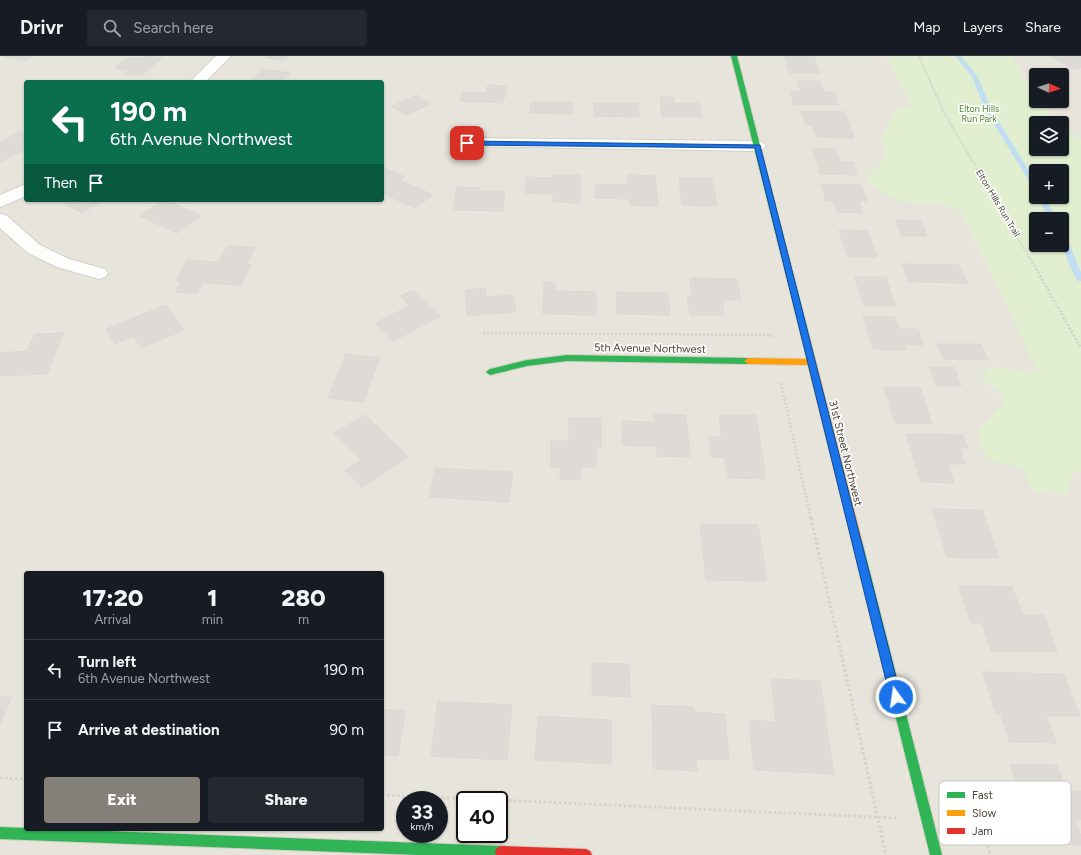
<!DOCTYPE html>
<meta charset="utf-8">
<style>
:root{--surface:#171b24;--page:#242831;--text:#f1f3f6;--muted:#9ea1a6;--line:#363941;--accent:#868178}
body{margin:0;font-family:Figtree,sans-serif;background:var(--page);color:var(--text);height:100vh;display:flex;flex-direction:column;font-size:15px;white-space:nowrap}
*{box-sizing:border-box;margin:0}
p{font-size:13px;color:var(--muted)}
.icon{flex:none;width:22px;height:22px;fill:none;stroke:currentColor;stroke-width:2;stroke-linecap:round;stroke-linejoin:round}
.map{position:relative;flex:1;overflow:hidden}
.details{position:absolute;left:24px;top:515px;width:360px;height:260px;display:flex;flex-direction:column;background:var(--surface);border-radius:4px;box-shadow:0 1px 3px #0004}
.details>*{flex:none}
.top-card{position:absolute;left:24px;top:24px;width:360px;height:122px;border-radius:4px;box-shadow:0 1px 3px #0004;background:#0b6e4f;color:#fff;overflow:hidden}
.needle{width:26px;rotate:93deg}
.fabs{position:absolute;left:1029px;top:12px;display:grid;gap:8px}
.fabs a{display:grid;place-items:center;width:40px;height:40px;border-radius:4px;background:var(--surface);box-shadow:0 1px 3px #0004;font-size:20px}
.speed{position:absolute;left:396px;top:735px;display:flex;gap:8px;font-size:20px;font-weight:700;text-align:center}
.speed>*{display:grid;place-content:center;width:52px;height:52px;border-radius:50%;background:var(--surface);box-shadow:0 1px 3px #0004;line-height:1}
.speed small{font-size:10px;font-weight:400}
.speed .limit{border:2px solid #111;border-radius:6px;background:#fff;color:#111}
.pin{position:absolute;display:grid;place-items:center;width:34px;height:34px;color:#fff;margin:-17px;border-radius:8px;box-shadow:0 2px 6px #0006}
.me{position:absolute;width:44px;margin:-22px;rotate:346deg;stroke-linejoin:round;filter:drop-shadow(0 0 3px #0008)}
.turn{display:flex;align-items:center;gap:14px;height:84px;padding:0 20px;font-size:18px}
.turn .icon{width:52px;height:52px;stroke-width:2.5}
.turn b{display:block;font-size:28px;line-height:34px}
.then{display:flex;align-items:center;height:38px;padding:0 20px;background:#0003;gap:8px;font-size:15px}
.eta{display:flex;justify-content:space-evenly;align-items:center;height:68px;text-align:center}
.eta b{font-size:24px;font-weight:800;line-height:28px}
.button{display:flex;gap:8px;margin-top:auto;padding:8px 20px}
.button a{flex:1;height:46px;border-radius:4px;background:var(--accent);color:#fff;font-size:16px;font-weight:800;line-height:46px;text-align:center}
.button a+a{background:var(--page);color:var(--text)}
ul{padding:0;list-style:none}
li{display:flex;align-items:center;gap:12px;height:60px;padding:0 20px;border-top:1px solid var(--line)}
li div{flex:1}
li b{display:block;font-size:15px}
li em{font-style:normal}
header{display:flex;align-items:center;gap:24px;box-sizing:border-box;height:56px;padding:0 20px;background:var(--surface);border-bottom:1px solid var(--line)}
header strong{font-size:19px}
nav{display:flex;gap:22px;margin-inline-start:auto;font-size:14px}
.search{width:280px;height:36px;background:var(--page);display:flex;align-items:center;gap:10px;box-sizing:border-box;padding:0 14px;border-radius:4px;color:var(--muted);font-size:15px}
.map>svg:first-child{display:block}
</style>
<header>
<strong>Drivr</strong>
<div class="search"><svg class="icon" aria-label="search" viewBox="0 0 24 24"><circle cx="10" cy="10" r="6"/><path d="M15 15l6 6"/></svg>Search here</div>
<nav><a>Map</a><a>Layers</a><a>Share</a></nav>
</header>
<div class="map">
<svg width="1081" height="799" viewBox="0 0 1081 799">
<rect width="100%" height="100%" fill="#f4f2ee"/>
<path fill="#e7e4dc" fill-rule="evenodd" d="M0,0H887L1081,405V799H0ZM26,26H382V144H26ZM26,517H382V773H26ZM405,744H439V778H405ZM465,744H499V778H465Z
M1010,0H1081V102L1062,75V67H1057L1041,45H1062V19H1036V38Z"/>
<path fill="#e1eecf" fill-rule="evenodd" d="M887,0H1010L1036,38V45H1041L1057,67H1036V93H1062V75L1064,77L1076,79L1081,83V416L1072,417L1067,438L1034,436L1021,411C992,405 981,408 978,375L1003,347L998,334L981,322L991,311L1024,314L1039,318L962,157L950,150L898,145L871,129L868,119C886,106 886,101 880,80C894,63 886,56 911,50ZM1036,115H1062V141H1036ZM1036,163H1062V189H1036Z"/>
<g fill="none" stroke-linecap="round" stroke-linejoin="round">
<path fill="#c0ddf1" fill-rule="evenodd" d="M955,0H961L978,21L991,53L1036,126V134L1033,132L985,53L972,21Z
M1038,141H1044L1057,163H1049Z
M1062,177L1066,179L1081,217V225H1078C1069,211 1062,193 1062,177Z"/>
</g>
<path fill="#dedbd6" stroke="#dcd9d4" d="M2,0H33L25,5Z
M146,0L162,2L141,20L125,18L129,14L115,12L128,1L142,3Z
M267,0H288L285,4L265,2Z
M784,0H814L820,17H789Z
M1051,0H1081V11L1073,13Z
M263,13L290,17L281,26H250Z
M798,25H820L824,36H834L838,49H794L790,35H801Z
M488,29L507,30L503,47L460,45L463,36L486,37Z
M417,39L431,48L405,59L392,50Z
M660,41H673L674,47H699L702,61H662Z
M531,46H573V58L530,57Z
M594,47H638L640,61L594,60Z
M801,55L845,56L854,82L817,81L813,70L806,69Z
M21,75L26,78V93L0,106V86Z
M813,92L836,93L840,106H853L857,119L820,118Z
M382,111L405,121L400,124L433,139L415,152L382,137Z
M553,119H580V147L553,146V138L525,137L526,121L553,122Z
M628,119L655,120L658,150L630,149L629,143L595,142V128L628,129Z
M679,122H712L717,150L682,149Z
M821,128L861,129L867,145H859L863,157L837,156L833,145H826Z
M457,131L480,132L479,135H505L503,155L453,154Z
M70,144H105L82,157L64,148Z
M164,144H166L202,160L177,177L140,160Z
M896,164L921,165L927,180H901Z
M839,174L868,175L877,201H847Z
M227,190L255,191L247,208L251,209L241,229L203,227L197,238L176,236L181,225H176L187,204L218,206Z
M902,208L959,209L967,227L909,226Z
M855,221H886L895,250H864Z
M690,222L737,223L741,244H722L724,259H690L687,241H692Z
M544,226H555V235L596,236V259L543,258Z
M485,232L486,241L513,239L516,256L467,260L465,234Z
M413,234L441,260L393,285L375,267L410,250L400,240Z
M616,236L668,237L670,259L617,258Z
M166,249L184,274L141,292L134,280L115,288L106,273Z
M863,260L895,261L899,273H918L923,289H905L906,294L873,293Z
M63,277L47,318L0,320L1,297L27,295L35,278Z
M937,288H981L988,304L943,303Z
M346,298L380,302L363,346L328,342Z
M930,311H954L961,330H936Z
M884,331H920L932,368L895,367Z
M654,358L686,359L690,401L657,400V390L623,389L622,365L655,366Z
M365,359L409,401L362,431L345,414L361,404L334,377Z
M719,359H756L766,423L728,422L725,402L711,401L709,381H722Z
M569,362H601V391L596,390V411H581V424L560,423V411H551V385H569Z
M906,378L963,379L968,392H960L965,408H948L954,427L921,426Z
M435,412L513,416L509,446L429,441Z
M932,453L982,454L999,502L947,501Z
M700,468L758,469L767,525L706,524Z
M959,530L1012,531L1023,559H1044L1057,596L991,595L982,567H971Z
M592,607L629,608L630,641L592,639Z
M983,616L1064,618L1080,660H1046L1056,687L1010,686L1001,659L996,658Z
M771,623L820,625L834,718L754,714L749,664L776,666Z
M0,641H12L0,669Z
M438,645L512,649L507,704L431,700Z
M652,649L693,651L694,656L725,658L729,704L696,703L697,715L653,713Z
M382,653L405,655L398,700L382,699Z
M538,660L611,664V708L535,704Z
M1010,708L1057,709L1066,735H1081V764H1075L1081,780V789L1034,788Z"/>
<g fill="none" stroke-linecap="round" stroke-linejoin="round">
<defs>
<path id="street" d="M216,0H231L205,26H190Z
M467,82L758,85L764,87L766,90L764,93L758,95L461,90L459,87L461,84Z
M26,128V140L0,151V139Z
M0,158L6,159L40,189L69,203L105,213L108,217L105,221L99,223L57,211L28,197L0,172Z"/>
<path id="fast" d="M731,0H737L810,283L806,286L802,283Z
M567,299L748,302L752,305L748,308L567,305L527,310L490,319L486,316L490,313L527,304Z
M857,481L860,482L862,485L942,799H930L852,485L854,482Z
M0,771L501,790L505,792L507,796L506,799H419L0,783Z"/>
<path id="slow" d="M806,280L810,283L862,485L860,488L857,489L854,488L852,485L808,309L748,308L744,305L748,302L807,303L802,283Z"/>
<path id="jam" d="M501,790L586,793L590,795L592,799H496L495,796L497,792Z"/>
</defs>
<use href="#street" stroke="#d2d0cb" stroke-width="2"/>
<use href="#fast" stroke="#d3cfc5" stroke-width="2"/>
<use href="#slow" stroke="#d3cfc5" stroke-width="2"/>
<use href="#jam" stroke="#d3cfc5" stroke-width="2"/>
<path stroke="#d3d2cc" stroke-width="2" stroke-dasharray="1.5 1.5" stroke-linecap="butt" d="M919,0L943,55L1030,203"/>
<path stroke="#d3d2cc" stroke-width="2.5" stroke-dasharray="2 2" stroke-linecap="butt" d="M1030,202L1081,292
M483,277L771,279L772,283
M781,327L811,463"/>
<path stroke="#d3d2cc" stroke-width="3" stroke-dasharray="2.5 2.5" stroke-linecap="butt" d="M811,462L886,799
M0,722L26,723
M382,739L490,744
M499,744L896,762
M957,763L980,764L990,799"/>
<use href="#street" fill="#fdfdfc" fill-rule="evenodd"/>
<use href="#fast" fill="#30b455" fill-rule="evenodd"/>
<use href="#slow" fill="#ff9f0a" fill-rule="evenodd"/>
<use href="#jam" fill="#e5322d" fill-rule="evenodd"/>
</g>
<path fill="#1a73e8" stroke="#114b97" d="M465,85L760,89L901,641L899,644L896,646L892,644L890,641L755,92L467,89L465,88Z"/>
<g text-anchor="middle" stroke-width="3" stroke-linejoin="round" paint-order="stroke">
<g font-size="9" fill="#4a7f2a" stroke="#fff">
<text x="979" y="56">Elton Hills<tspan x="979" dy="10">Run Park</tspan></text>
</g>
<g font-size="9" fill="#4b4439" stroke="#fff">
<text transform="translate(998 147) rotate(59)" y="3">Elton Hills Run Trail</text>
</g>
<g font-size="11" fill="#4b4439" stroke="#fff">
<text transform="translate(650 292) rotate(1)" y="4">5th Avenue Northwest</text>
<text transform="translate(846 397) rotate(76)" y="4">31st Street Northwest</text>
</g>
</g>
<rect x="939" y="725" width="132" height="64" rx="6" fill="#fff" stroke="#c9c7c4" stroke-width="1"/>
<rect x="947" y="736" width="18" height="6" fill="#30b455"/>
<rect x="947" y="754" width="18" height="6" fill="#ff9f0a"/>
<rect x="947" y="772" width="18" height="6" fill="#e5322d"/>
<g font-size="11" fill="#4b4439">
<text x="972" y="743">Fast</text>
<text x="972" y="761">Slow</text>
<text x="972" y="779">Jam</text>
</g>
</svg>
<div class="fabs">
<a><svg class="needle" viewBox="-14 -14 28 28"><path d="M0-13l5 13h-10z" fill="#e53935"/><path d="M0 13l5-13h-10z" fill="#9ea1a6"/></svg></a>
<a><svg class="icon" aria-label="layers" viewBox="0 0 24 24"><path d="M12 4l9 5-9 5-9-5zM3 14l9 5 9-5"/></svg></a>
<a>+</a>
<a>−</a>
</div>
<div class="speed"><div>33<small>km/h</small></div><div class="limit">40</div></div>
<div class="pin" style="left:467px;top:87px;background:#d93025"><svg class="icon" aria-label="arrive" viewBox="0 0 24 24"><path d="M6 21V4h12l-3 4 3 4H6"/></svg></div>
<svg class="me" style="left:896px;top:641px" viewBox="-20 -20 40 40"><circle r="17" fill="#1a73e8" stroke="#fff" stroke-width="3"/><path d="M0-11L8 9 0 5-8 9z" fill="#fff"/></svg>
<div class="top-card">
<div class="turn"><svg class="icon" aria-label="left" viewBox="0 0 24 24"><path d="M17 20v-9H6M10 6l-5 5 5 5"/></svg><div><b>190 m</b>6th Avenue Northwest</div></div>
<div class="then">Then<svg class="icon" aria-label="arrive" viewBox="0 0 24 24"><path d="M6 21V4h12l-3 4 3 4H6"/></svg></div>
</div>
<section class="details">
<div class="eta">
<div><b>17:20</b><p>Arrival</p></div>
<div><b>1</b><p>min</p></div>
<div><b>280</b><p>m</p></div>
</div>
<ul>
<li><svg class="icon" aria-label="left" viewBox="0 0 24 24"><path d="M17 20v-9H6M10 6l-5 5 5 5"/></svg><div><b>Turn left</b><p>6th Avenue Northwest</p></div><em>190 m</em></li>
<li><svg class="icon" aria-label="arrive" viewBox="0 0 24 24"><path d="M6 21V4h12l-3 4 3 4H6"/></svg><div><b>Arrive at destination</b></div><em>90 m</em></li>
</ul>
<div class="button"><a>Exit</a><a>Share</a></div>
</section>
</div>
